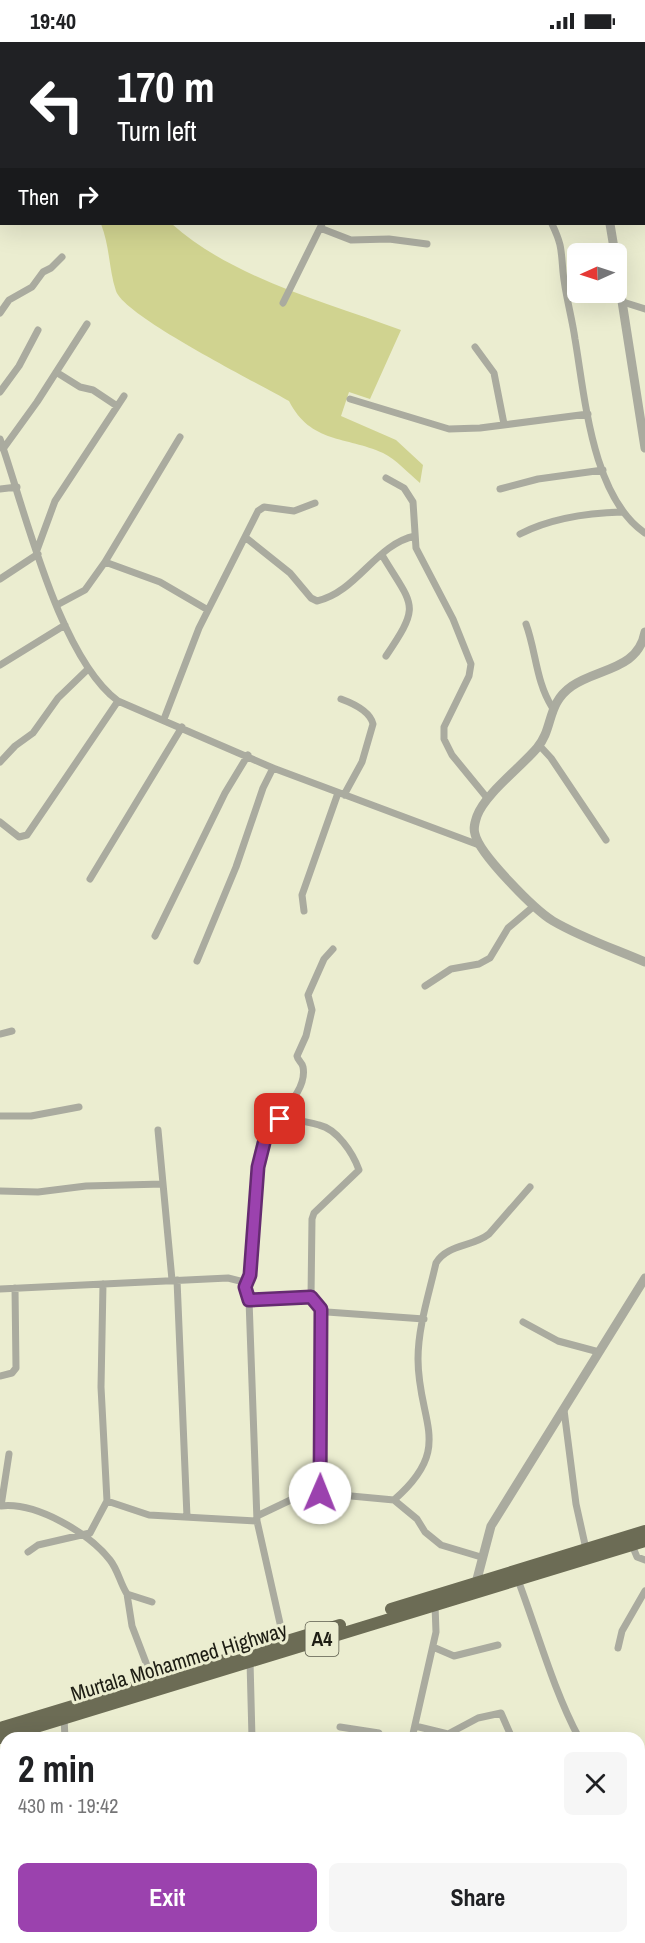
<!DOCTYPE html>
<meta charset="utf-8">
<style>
:root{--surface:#fff;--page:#f6f6f6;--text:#202124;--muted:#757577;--accent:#9b42ae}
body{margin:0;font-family:"Archivo Narrow",sans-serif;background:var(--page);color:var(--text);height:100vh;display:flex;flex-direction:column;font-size:22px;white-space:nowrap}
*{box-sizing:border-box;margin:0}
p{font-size:20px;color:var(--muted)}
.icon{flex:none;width:33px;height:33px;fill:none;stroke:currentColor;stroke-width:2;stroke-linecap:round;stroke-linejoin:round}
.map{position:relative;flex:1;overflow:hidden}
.side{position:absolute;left:0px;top:1690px;width:645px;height:212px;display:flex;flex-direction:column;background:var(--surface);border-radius:18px 18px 0 0;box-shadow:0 6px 24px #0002}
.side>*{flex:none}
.top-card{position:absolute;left:0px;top:0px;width:645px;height:183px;box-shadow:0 6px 24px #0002;background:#202124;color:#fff;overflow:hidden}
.needle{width:39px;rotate:267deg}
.controls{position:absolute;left:567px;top:201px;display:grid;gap:12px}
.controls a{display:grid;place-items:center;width:60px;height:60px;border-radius:9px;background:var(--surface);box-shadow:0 6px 24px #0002;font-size:30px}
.pin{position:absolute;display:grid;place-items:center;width:51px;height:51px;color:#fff;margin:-26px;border-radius:12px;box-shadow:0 3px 9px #0006}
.me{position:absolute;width:66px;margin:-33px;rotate:1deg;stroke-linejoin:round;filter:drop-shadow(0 0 4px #0008)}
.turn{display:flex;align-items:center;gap:21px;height:126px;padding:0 18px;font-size:27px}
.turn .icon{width:78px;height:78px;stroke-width:2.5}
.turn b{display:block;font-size:42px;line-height:51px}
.then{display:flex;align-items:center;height:57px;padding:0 18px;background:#0003;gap:12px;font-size:22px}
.round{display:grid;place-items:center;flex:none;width:63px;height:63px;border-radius:9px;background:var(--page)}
.headline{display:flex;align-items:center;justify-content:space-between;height:102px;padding:0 18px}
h1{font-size:36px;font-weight:700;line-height:45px}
.action{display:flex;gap:12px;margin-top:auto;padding:12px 18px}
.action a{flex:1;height:69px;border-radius:9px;background:var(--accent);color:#fff;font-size:24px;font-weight:700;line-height:69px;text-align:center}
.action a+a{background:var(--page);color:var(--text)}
.status{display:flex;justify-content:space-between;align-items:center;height:42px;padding:0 30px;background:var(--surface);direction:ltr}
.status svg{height:16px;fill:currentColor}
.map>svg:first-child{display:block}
</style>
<div class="status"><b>19:40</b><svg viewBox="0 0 49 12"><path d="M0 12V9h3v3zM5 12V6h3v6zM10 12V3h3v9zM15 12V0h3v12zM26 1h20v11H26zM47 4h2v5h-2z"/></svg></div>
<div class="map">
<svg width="645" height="1901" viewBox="0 0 645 1901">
<rect width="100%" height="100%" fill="#ebedd0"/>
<path fill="#d0d390" d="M101,182H172C232,236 326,260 401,288L370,357L349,350L341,374L396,398L423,423L420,441C409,432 396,417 383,411C346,394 311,402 289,359C258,341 125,275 116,249C109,229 110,205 101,182Z"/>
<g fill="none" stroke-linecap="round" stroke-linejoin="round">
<path stroke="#aaab9f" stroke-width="7" d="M313,0L316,2
M248,2V0
M323,2V0
M368,2V0
M644,134H645
M552,182C562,203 561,207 563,230C565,252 572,275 575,297C585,355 592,455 645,491
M320,186L351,198L389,197L427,202
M623,260L645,267
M283,261L322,182
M0,271L9,258L32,245L43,230L51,226L62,215
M475,305L494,331L504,382
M56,330L80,345L93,348L117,364
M0,350L19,324L38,288
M350,357L449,387L480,386L588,372
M0,397C25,468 59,615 118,659L273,726L479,803
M3,407L37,360L87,282
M386,436L404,446L413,460L416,506L453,577L471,622L469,634L444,685V697L452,713L488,757
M0,447L17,445
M500,447L538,437L603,428
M520,492C551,476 587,471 622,470
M245,495L290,531L311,556L317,559C357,550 376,502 415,494
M37,508L55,459L124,354
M382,513C413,565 422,561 386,614
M105,520L160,540L208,568
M0,537L38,512
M57,563L85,548L105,520L180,395
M526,582C536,609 536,640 552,665
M0,623L65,583
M341,657C352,661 370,669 373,682L362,720L344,753
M164,677L199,586L258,469L264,465L294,469L315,461
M539,703L551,716L606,798
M0,720L15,704L33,691L58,656L87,628
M0,780L19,795L27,793L118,659
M90,837L182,685
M304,869L302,853L338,751
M155,894L225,751L248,713
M197,919L236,825L263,746L273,726
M425,944L451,927L479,922L490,916L508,886L534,864
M0,992L12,989
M284,1071C299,1081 303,1078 319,1083C337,1087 353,1111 359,1128L314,1171L312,1177L311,1255L327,1270L424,1277
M0,1074H31L79,1065
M158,1088L172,1238
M0,1149L38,1150L86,1144L163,1142
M177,1238L187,1475
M245,1245L250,1233C252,1200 253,1118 266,1092C276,1074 308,1050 303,1025C302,1020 298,1019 297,1014L306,994L312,968L308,953L324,917L333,907
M0,1247L228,1236L240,1239L249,1258L257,1479L284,1599
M249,1258L311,1255
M523,1280L558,1299L599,1310
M0,1334L12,1331L16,1326L15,1246
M564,1368L576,1462L586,1507
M9,1412L1,1464C36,1460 89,1491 110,1518C118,1528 120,1541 127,1552L152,1560
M319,1451L321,1267
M394,1458C455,1405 418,1381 418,1317C418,1285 429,1252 436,1221C447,1202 473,1205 489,1192L530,1145
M107,1459L149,1473L257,1479
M257,1474L299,1454L319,1451L394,1458L417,1477L425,1490L441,1503L481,1515
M632,1503L637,1515L645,1518
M28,1510L38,1503L90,1491L107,1459L101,1345L103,1242
M518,1538C538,1591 553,1647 579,1696
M127,1552L132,1584L153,1639
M433,1605L454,1614L498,1603
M618,1606L622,1589L645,1549
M250,1619L252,1696
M64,1676L65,1696
M415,1684L448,1692L478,1676L501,1671L512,1696
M340,1685L379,1691L381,1696
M412,1696L436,1590L435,1563
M205,1896L206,1901
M439,1896L440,1901"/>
<path stroke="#aaab9f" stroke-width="9" d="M583,0V2
M610,182L615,212
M616,221L645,406
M645,590C638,628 598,626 572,644C546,662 554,686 537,706C521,725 485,752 477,774C475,780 473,786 475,792C479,812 535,868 553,879C582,896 615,907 645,920
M476,1541L491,1484L645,1236
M639,1782L645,1780
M0,1900L34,1898L117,1901
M279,1901L306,1896"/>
<path stroke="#6c6c55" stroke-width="12" d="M391,1567L645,1489
M0,1686L340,1583
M0,1696L645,1499"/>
</g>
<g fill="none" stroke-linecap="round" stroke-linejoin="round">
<defs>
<path id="route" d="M280,1077L266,1093L258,1125L250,1233L245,1245L249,1258L311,1255L321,1267L320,1451"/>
</defs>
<use href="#route" stroke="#652b71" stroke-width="15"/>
<use href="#route" stroke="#9b42ae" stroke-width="10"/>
</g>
<g text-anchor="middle" stroke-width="6" stroke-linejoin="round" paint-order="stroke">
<rect fill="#ebedd0" stroke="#5b5b4c" stroke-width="1.5" x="305.5" y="1580" width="33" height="34" rx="4.5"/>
<g font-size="20" font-weight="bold" fill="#1d1d13">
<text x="322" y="1604">A4</text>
</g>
<g font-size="21" fill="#1d1d13" stroke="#ebedd0">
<text transform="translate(179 1620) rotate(-17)" y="7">Murtala Mohammed Highway</text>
</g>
</g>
</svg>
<div class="controls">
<a><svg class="needle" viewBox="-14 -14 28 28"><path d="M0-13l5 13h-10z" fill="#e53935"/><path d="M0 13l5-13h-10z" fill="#757577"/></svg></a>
</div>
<div class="pin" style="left:280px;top:1077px;background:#d93025"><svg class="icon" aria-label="arrive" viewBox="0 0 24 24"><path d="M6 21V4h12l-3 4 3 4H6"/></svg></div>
<svg class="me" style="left:320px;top:1451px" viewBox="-20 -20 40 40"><circle r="19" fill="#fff"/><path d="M0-13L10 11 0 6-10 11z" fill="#9b42ae"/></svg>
<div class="top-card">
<div class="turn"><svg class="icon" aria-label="left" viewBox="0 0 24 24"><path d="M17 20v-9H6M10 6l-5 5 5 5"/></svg><div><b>170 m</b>Turn left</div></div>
<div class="then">Then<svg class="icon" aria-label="right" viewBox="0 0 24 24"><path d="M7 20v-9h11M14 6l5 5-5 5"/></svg></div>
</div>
<section class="side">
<div class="headline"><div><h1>2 min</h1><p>430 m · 19:42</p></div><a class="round"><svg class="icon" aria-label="close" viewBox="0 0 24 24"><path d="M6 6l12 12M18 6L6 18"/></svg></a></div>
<div class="action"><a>Exit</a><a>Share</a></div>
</section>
</div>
